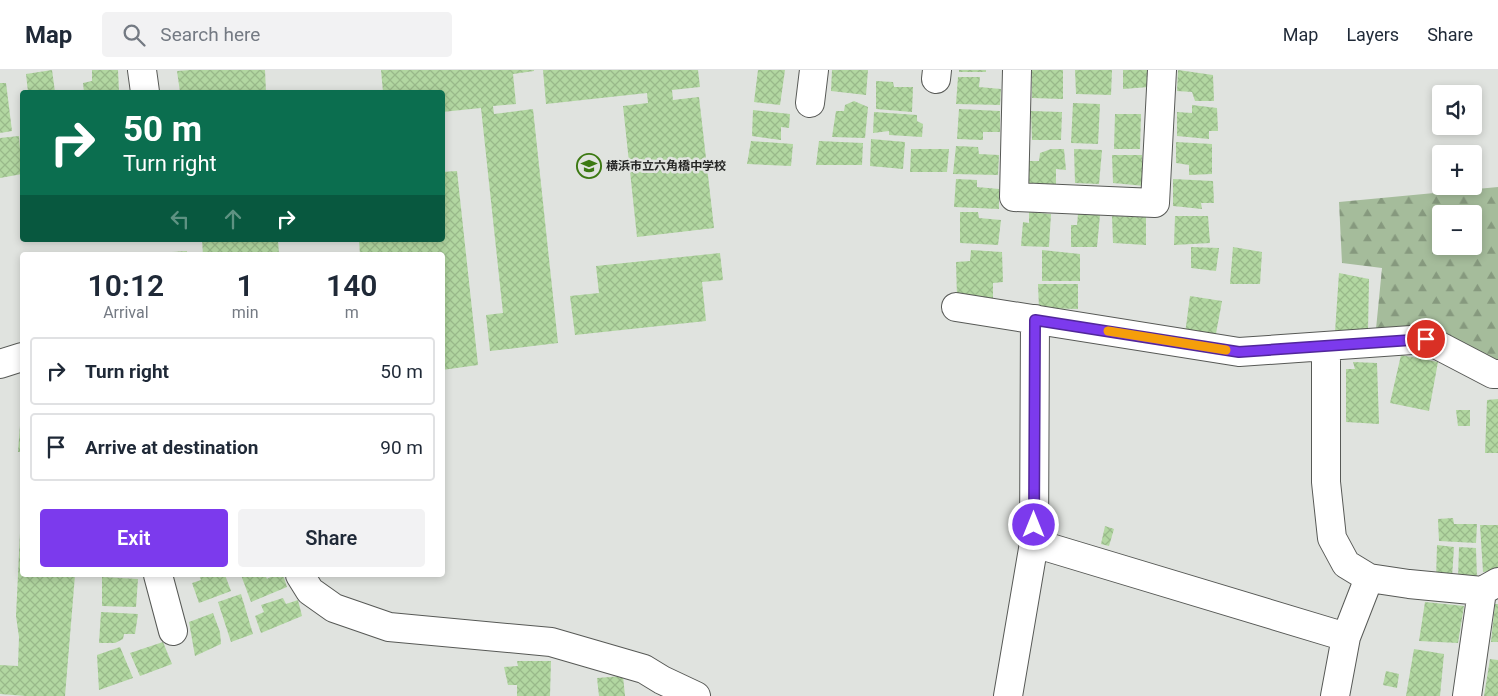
<!DOCTYPE html>
<meta charset="utf-8">
<style>
:root{--surface:#fff;--page:#f2f2f3;--text:#1f2937;--muted:#747a83;--line:#e0e1e3;--accent:#7c3aed}
body{margin:0;font-family:Roboto,"Noto Sans JP",sans-serif;background:var(--page);color:var(--text);height:100vh;display:flex;flex-direction:column;font-size:19px;white-space:nowrap}
*{box-sizing:border-box;margin:0}
p{font-size:16px;color:var(--muted)}
.icon{flex:none;width:28px;height:28px;fill:none;stroke:currentColor;stroke-width:2;stroke-linecap:round;stroke-linejoin:round}
.map{position:relative;flex:1;overflow:hidden}
.details{position:absolute;left:20px;top:182px;width:425px;height:325px;display:flex;flex-direction:column;background:var(--surface);border-radius:5px;box-shadow:0 2px 8px #0003}
.details>*{flex:none}
.hud{position:absolute;left:20px;top:20px;width:425px;height:152px;border-radius:5px;box-shadow:0 2px 8px #0003;background:#0b6e4f;color:#fff;overflow:hidden}
.tools{position:absolute;left:1432px;top:15px;display:grid;gap:10px}
.tools a{display:grid;place-items:center;width:50px;height:50px;border-radius:5px;background:var(--surface);box-shadow:0 2px 8px #0003;font-size:25px}
.pin{position:absolute;display:grid;place-items:center;width:42px;height:42px;color:#fff;margin:-21px;border:2px solid #fff;border-radius:50%;box-shadow:0 1px 5px #0007}
.me{position:absolute;width:55px;margin:-28px;rotate:0deg;stroke-linejoin:round;filter:drop-shadow(0 0 4px #0008)}
.turn{display:flex;align-items:center;gap:18px;height:105px;padding:0 20px;font-size:22px}
.turn .icon{width:65px;height:65px;stroke-width:2.5}
.turn b{display:block;font-size:35px;line-height:42px}
.lanes{display:flex;align-items:center;height:48px;padding:0 20px;background:#0003;justify-content:center;gap:25px;direction:ltr}
.lanes .off{opacity:.35}
.eta{display:flex;justify-content:space-evenly;align-items:center;height:85px;text-align:center}
.eta b{font-size:30px;font-weight:600;line-height:35px}
.action{display:flex;gap:10px;margin-top:auto;padding:10px 20px}
.action a{flex:1;height:58px;border-radius:5px;background:var(--accent);color:#fff;font-size:20px;font-weight:600;line-height:58px;text-align:center}
.action a+a{background:var(--page);color:var(--text)}
ul{padding:0;list-style:none}
li{display:flex;align-items:center;gap:15px;height:68px;margin:0 10px 8px;padding:0 10px;border:2px solid var(--line);border-radius:5px}
li div{flex:1}
li b{display:block;font-size:19px}
li em{font-style:normal}
header{display:flex;align-items:center;gap:30px;box-sizing:border-box;height:70px;padding:0 25px;background:var(--surface);border-bottom:1px solid var(--line)}
header strong{font-size:24px}
nav{display:flex;gap:28px;margin-inline-start:auto;font-size:18px}
.search{width:350px;height:45px;background:var(--page);display:flex;align-items:center;gap:12px;box-sizing:border-box;padding:0 18px;border-radius:5px;color:var(--muted);font-size:19px}
.map>svg:first-child{display:block}
</style>
<header>
<strong>Map</strong>
<div class="search"><svg class="icon" aria-label="search" viewBox="0 0 24 24"><circle cx="10" cy="10" r="6"/><path d="M15 15l6 6"/></svg>Search here</div>
<nav><a>Map</a><a>Layers</a><a>Share</a></nav>
</header>
<div class="map">
<svg width="1498" height="626" viewBox="0 0 1498 626">
<defs>
<pattern id="forest-firs" width="22" height="20" patternUnits="userSpaceOnUse" patternTransform="scale(1.25)"><rect width="22" height="20" fill="#a5bc9b"/><path d="M5 1l3.5 6h-7zM16 11l3.5 6h-7z" fill="#86997e"/></pattern>
<pattern id="building-cross-hatch" width="8" height="8" patternUnits="userSpaceOnUse" patternTransform="scale(1.25)"><rect width="8" height="8" fill="#b2d7a1"/><path d="M0 0l8 8M0 8l8-8" fill="none" stroke="#99b98a"/></pattern>
</defs>
<rect width="100%" height="100%" fill="#e0e3df"/>
<path fill="url(#forest-firs)" fill-rule="evenodd" d="M1498,117V298L1376,259L1382,198L1342,193L1339,132ZM1441,144H1474V176H1441Z"/>
<path fill="url(#building-cross-hatch)" d="M52,0L55,22H28L26,4Z
M92,0H118L119,22H84L83,13L92,11Z
M190,0H265L266,22H180L177,1Z
M381,0H534V1L513,4L516,34L493,36L494,44L533,39L558,273L490,281L486,245L503,243L481,38L442,42V22H383Z
M543,0H698L700,17L672,20L673,30L699,27L714,158L637,167L623,36L648,33L647,23L546,34Z
M758,0H785L780,35L754,32Z
M832,0H868L866,25L831,21Z
M959,0H986V2H959Z
M1032,0H1063V29L1032,28Z
M1075,0H1112L1111,25L1076,24Z
M1123,0H1148L1149,17L1123,19Z
M1178,0L1213,5L1214,31H1195L1192,22L1177,21Z
M958,7H980L979,17L1001,19L1000,35L956,34Z
M876,11L893,12L894,17H913L912,42L876,39Z
M0,13H6L12,61L0,63Z
M854,31L868,37L865,68L832,67L836,41H844L845,35Z
M1073,33L1100,34L1098,74L1071,73Z
M1192,35L1217,38L1218,61H1209V69L1177,66V42L1192,43Z
M959,39L1000,41V62H983V70L957,69Z
M753,40L790,44L789,58L781,57V70L752,66Z
M1031,41L1062,42L1061,70H1032Z
M874,42L917,45V51L923,54L922,67L889,65V61L873,63Z
M1115,44H1141L1140,79H1114Z
M19,66L22,104L0,108V68Z
M871,69L905,72L903,99L870,96Z
M751,71L793,74L791,96L747,94Z
M819,71L863,73L862,95H816Z
M1176,72L1212,74V104L1189,105V95L1176,93Z
M956,76L978,77L979,84L999,85L998,105L953,104Z
M911,79H949L947,102H910Z
M1051,79H1064L1066,100L1056,99V116L1028,115L1027,91H1039L1040,83Z
M1074,79L1102,80L1099,114L1075,113Z
M1112,85H1142V100L1147,101L1145,116L1113,113Z
M457,101L478,295L442,300V185H360L359,170H442V102Z
M956,109L977,110V117L999,119V139L954,137Z
M1173,109L1213,111L1214,133H1201L1202,139L1173,136Z
M960,142H978L979,148L1001,150L998,175L960,173Z
M1029,142L1051,144L1049,177L1021,176L1023,152L1029,153Z
M1078,144L1100,145L1097,177H1071V155H1077Z
M1112,146L1146,147V175L1113,173Z
M1175,146H1208L1210,173L1174,175Z
M202,170H278L279,185H203Z
M1191,177L1219,178L1216,201L1191,198Z
M1233,177L1262,182L1260,214H1230Z
M971,180L1002,182L1003,212L993,213V231L957,228L956,192L970,191Z
M1042,180L1080,184V211H1042Z
M187,181V185H142V184Z
M720,183L723,210L702,212L706,251L575,265L570,226L599,223L596,196Z
M1339,203L1369,209L1368,261L1335,262Z
M1038,214H1078V239L1039,238Z
M1190,226L1222,231L1215,269L1185,264Z
M1401,285L1438,292L1429,341L1390,333Z
M1353,292L1377,293L1379,354L1346,352V299H1355Z
M1498,329V383H1485L1487,330Z
M1456,340H1470V356H1458Z
M21,342H22V382H18Z
M21,442H22V505H75L65,626H26L0,624V595L18,596L19,567L16,546Z
M1453,448L1454,454H1477L1476,473L1439,471L1438,449Z
M1480,455H1498V501L1483,502Z
M1105,456L1114,459L1109,476L1101,474Z
M1437,475L1454,477L1452,508L1436,509Z
M1459,477L1476,478L1477,509H1458Z
M199,505H225L231,521L199,533L192,513L201,510Z
M241,505H265L267,509L274,505H283L287,517L251,532Z
M102,507L138,509L136,537L102,536Z
M241,524L253,564L231,572L218,532Z
M283,528L286,534L298,530L302,546L261,563L255,546L264,542L261,535Z
M1425,532L1464,536L1458,573L1419,571Z
M1495,534H1498V572H1491Z
M101,542L138,544L135,564H124L123,569L115,573H99Z
M213,543L220,562L221,574L195,586L189,552Z
M163,572L172,594L140,606L130,583Z
M120,577L133,608L99,620L97,585Z
M1414,579L1444,584L1440,626H1406Z
M1490,589L1498,590V626H1484Z
M517,591H551L550,626H517V615H508L504,597L518,596Z
M1386,601L1399,604L1397,618L1383,615Z
M623,606L625,626H599L597,608Z"/>
<g fill="none" stroke-linecap="round" stroke-linejoin="round">
<defs>
<path id="minor" d="M142,0L145,22
M1017,0L1014,127L1155,133L1162,0
M936,9L937,0
M810,33L814,0
M956,237L1239,282L1426,269L1493,304H1498
M1326,276V412L1332,468L1346,494L1369,508L1409,514L1482,521
M0,294L22,287
M1034,473L1346,567
M158,505L173,561
M300,505L310,521L334,538L389,557L551,572L644,599L662,610L696,626
M1008,626L1034,473L1035,249
M1335,626L1346,567L1369,508
M1467,626L1482,521L1498,512"/>
</defs>
<use href="#minor" stroke="#575956" stroke-width="30"/>
<use href="#minor" stroke="#fff" stroke-width="28"/>
</g>
<g fill="none" stroke-linecap="round" stroke-linejoin="round">
<defs>
<path id="route" d="M1034,455L1035,250L1239,282L1426,269"/>
</defs>
<use href="#route" stroke="#51269a" stroke-width="12"/>
<use href="#route" stroke="#7c3aed" stroke-width="9"/>
<path stroke="#f59e0b" stroke-width="9" d="M1108,261L1226,280"/>
</g>
<defs>
<symbol id="school-ring" viewBox="-11 -11 22 22"><circle r="9.5" fill="#e0e3df" stroke="#3c7912" stroke-width="1.5"/><path d="M0-5L7-2L0 1L-7-2ZM-4 1L0 2.5L4 1V4Q0 6-4 4Z" fill="#3c7912"/></symbol>
</defs>
<g fill-rule="evenodd">
<use href="#school-ring" x="575" y="82" width="28" height="28"/>
</g>
<g text-anchor="middle" stroke-width="5" stroke-linejoin="round" paint-order="stroke">
<g font-size="12" font-weight="bold" fill="#262726" stroke="#e0e3df" text-anchor="start">
<text x="606" y="100">横浜市立六角橋中学校</text>
</g>
</g>
</svg>
<div class="tools">
<a><svg class="icon" aria-label="sound" viewBox="0 0 24 24"><path d="M4 9h4l5-4v14l-5-4H4zM17 9q2 3 0 6"/></svg></a>
<a>+</a>
<a>−</a>
</div>
<div class="pin" style="left:1426px;top:269px;background:#d93025"><svg class="icon" aria-label="arrive" viewBox="0 0 24 24"><path d="M6 21V4h12l-3 4 3 4H6"/></svg></div>
<svg class="me" style="left:1034px;top:455px" viewBox="-20 -20 40 40"><circle r="17" fill="#7c3aed" stroke="#fff" stroke-width="3"/><path d="M0-11L8 9 0 5-8 9z" fill="#fff"/></svg>
<div class="hud">
<div class="turn"><svg class="icon" aria-label="right" viewBox="0 0 24 24"><path d="M7 20v-9h11M14 6l5 5-5 5"/></svg><div><b>50 m</b>Turn right</div></div>
<div class="lanes"><svg class="icon off" aria-label="left" viewBox="0 0 24 24"><path d="M17 20v-9H6M10 6l-5 5 5 5"/></svg><svg class="icon off" aria-label="ahead" viewBox="0 0 24 24"><path d="M12 20V5M6 11l6-6 6 6"/></svg><svg class="icon" aria-label="right" viewBox="0 0 24 24"><path d="M7 20v-9h11M14 6l5 5-5 5"/></svg></div>
</div>
<section class="details">
<div class="eta">
<div><b>10:12</b><p>Arrival</p></div>
<div><b>1</b><p>min</p></div>
<div><b>140</b><p>m</p></div>
</div>
<ul>
<li><svg class="icon" aria-label="right" viewBox="0 0 24 24"><path d="M7 20v-9h11M14 6l5 5-5 5"/></svg><div><b>Turn right</b></div><em>50 m</em></li>
<li><svg class="icon" aria-label="arrive" viewBox="0 0 24 24"><path d="M6 21V4h12l-3 4 3 4H6"/></svg><div><b>Arrive at destination</b></div><em>90 m</em></li>
</ul>
<div class="action"><a>Exit</a><a>Share</a></div>
</section>
</div>
